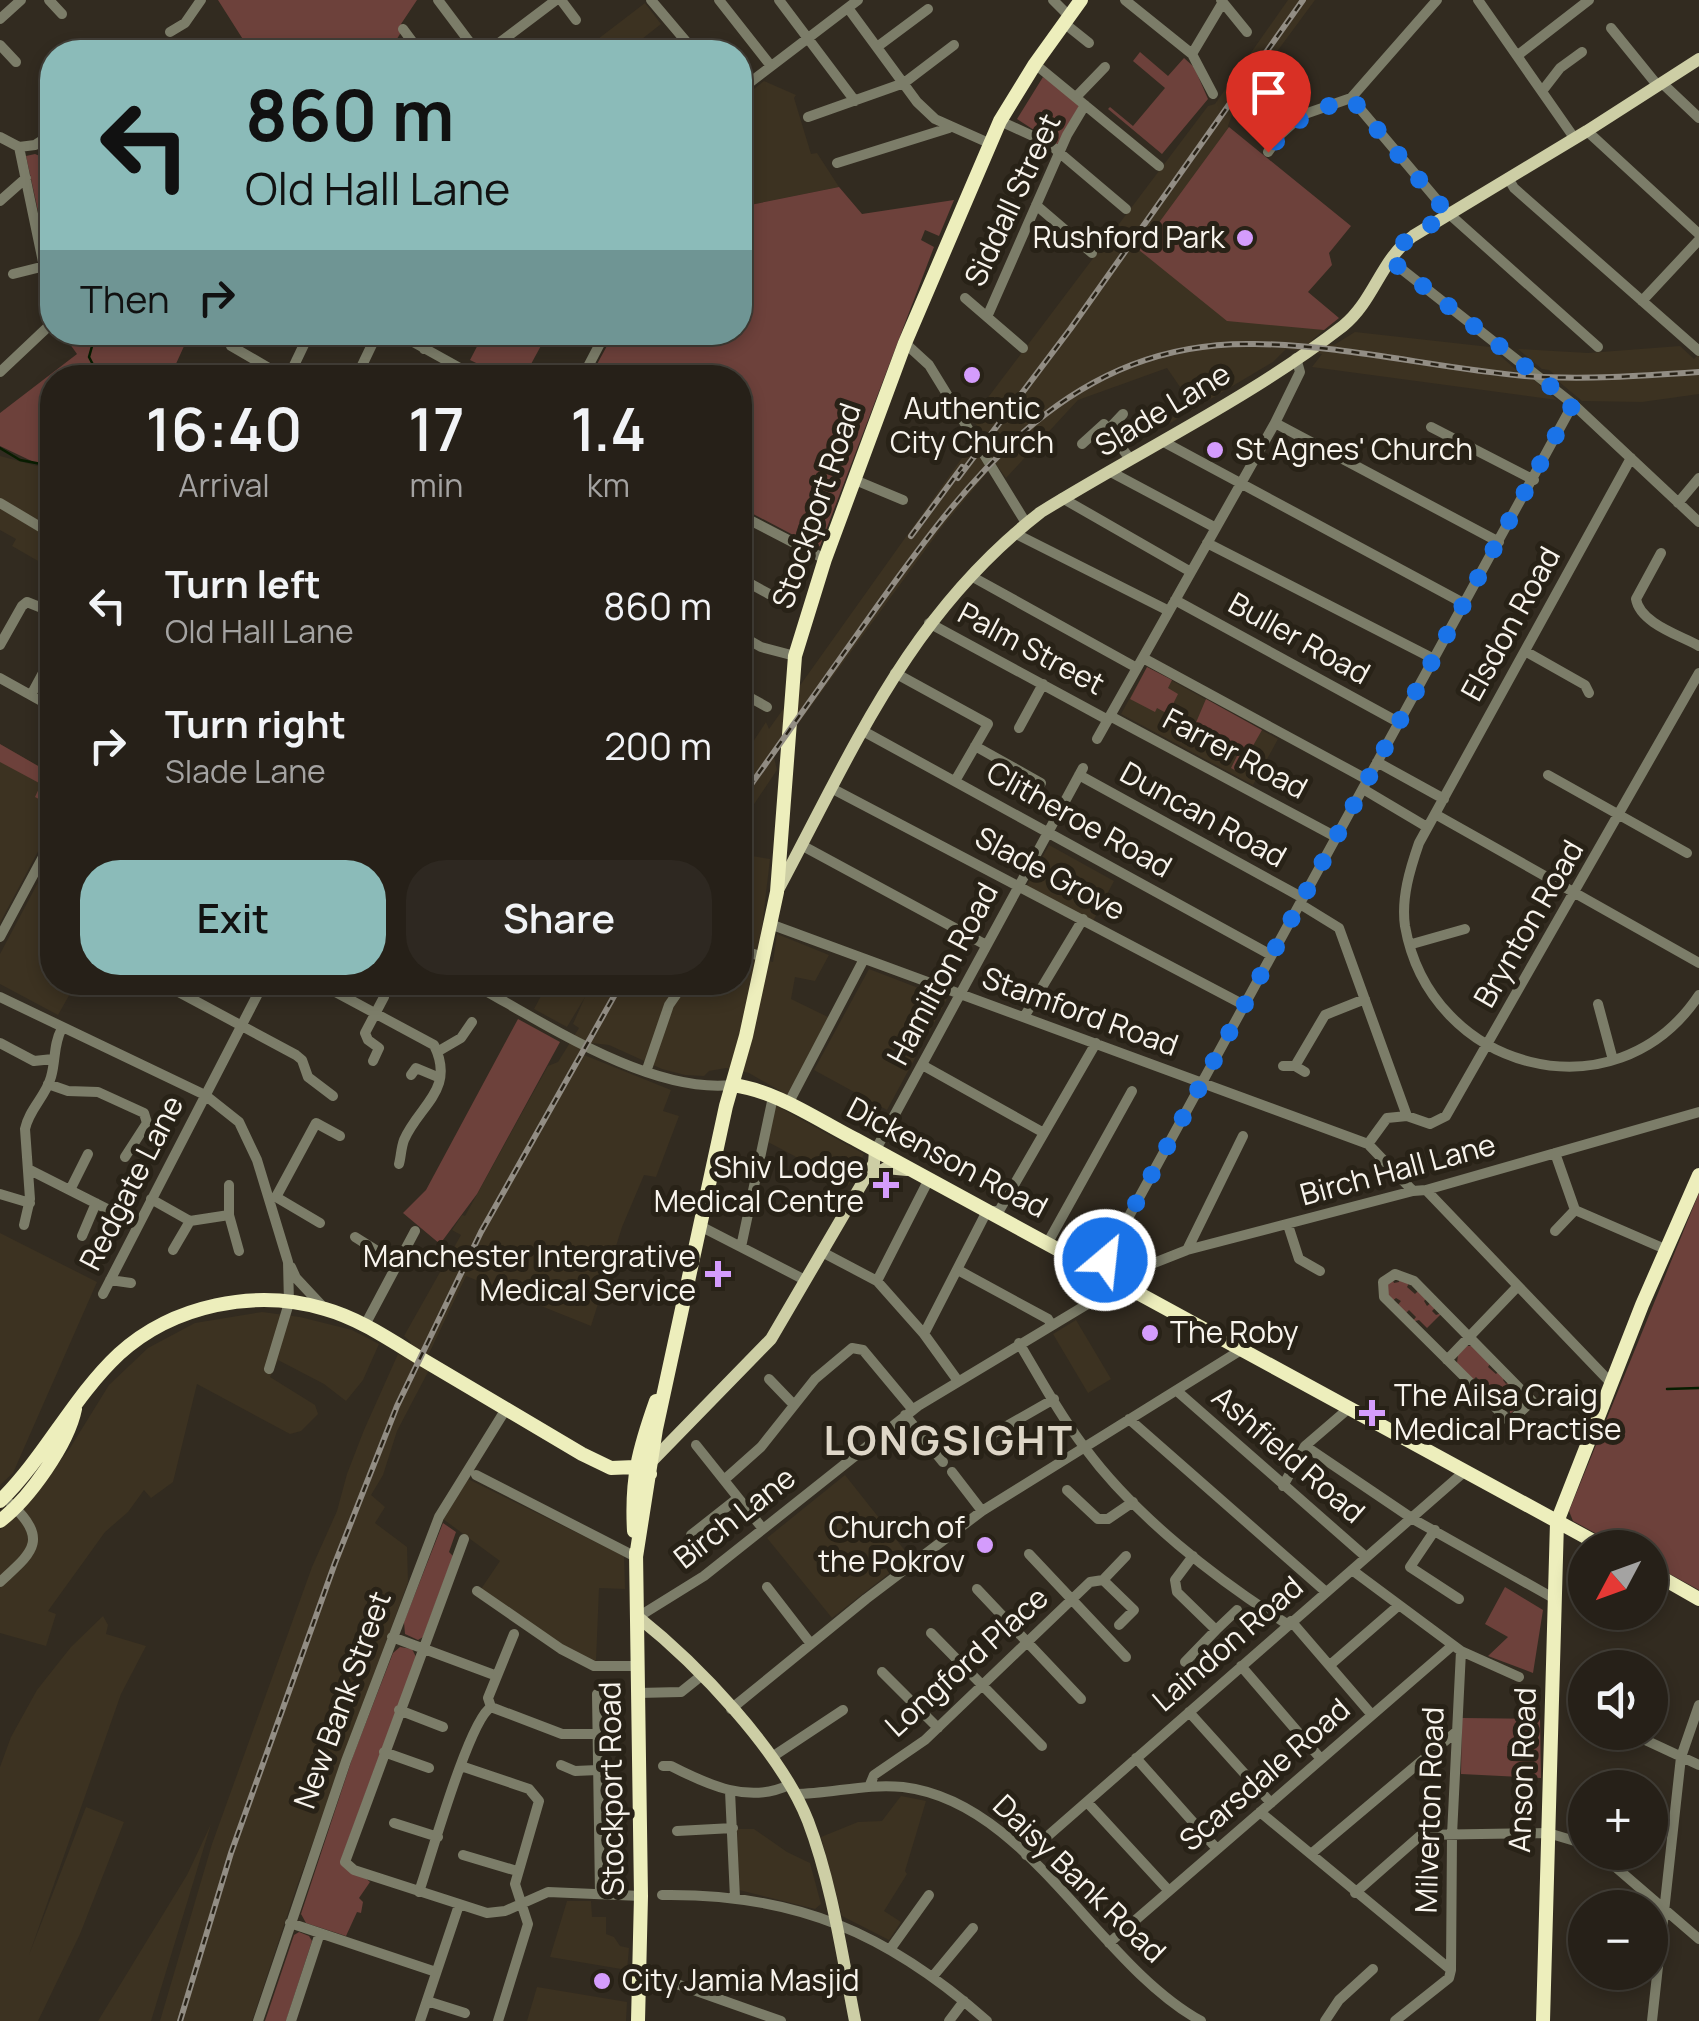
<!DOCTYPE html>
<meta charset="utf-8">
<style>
:root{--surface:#262018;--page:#2e2821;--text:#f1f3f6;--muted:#a4a3a2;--line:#423e37;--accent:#8bbbb9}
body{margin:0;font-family:Manrope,sans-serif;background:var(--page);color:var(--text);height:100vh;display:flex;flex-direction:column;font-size:38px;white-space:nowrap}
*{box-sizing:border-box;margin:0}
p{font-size:32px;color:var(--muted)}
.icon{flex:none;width:55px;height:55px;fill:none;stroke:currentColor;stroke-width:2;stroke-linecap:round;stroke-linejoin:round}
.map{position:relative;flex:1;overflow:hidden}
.panel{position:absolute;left:40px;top:365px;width:712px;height:630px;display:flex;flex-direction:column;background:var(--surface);border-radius:40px;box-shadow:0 5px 15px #0003,0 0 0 2px var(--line)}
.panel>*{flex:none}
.top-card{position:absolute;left:40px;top:40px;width:712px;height:305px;border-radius:40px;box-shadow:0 5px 15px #0003,0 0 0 2px var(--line);background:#8bbbb9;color:#111;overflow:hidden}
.needle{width:65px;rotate:229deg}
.fabs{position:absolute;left:1568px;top:1530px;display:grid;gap:20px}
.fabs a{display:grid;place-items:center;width:100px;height:100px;border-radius:50%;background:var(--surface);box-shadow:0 5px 15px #0003,0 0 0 2px var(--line);font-size:50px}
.pin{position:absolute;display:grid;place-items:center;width:85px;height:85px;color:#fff;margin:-102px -42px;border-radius:50% 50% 50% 0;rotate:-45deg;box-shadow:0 0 10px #0007}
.pin .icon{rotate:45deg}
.me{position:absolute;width:110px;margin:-55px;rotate:28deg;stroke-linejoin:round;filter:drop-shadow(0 0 8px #0008)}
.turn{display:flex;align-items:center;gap:35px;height:210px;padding:0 40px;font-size:45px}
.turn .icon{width:130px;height:130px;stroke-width:2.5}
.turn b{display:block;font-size:70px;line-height:85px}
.then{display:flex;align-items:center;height:95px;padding:0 40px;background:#0003;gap:20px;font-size:38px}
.eta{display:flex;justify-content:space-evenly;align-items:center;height:170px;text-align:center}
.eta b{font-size:60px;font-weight:600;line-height:70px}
.action{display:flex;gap:20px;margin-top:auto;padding:20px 40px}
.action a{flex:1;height:115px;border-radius:40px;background:var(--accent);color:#111;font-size:40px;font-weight:600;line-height:115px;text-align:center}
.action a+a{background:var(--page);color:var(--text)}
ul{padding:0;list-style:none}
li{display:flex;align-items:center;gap:30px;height:140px;padding:0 40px}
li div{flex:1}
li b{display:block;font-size:38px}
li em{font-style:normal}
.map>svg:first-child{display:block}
</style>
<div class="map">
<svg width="1699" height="2021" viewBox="0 0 1699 2021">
<rect width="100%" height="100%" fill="#322b20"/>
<path fill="#3c3221" d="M1288,0H1315L1234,110L1228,126L1294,325L1324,330L1311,341L1334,345L1355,332L1490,347L1527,379H1533L1557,400L1312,367L1322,354L1286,349L1273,362L1167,425L1187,397L1167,368L1078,400L1006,478L995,463L942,527L774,757L777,770L740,825V762L766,722L769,729L982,430L971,420L1208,106L1215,104Z
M645,3L661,24L628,50L629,52H581Z
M764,81L796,95L794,98L811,154L817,153L839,187L740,207V100Z
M1680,346L1694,359L1699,354V394L1642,402L1582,401L1558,381L1561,380L1549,370L1542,369L1518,349L1588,353Z
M0,456L52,470V569L12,546L16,539L0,530Z
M1147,667L1278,739L1253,785L1121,714Z
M0,744L52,774V825L0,923Z
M1049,845L1114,881L1092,923L1026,887Z
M740,854L770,859L759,953L740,948Z
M52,856V982L76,983L58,1015L0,984V954Z
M777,934L829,955L815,981L795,977L791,999L828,1017L789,1096L749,1073L726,1068L709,1071L704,1076L685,1075L662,1069L609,1045L592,1043L584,1055L671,1090L663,1111L679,1116L656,1177L644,1175L622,1227L591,1326L466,1276L423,1366L429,1370L397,1431L383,1475L371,1495L385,1507L375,1523L407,1547L408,1582L297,1886L252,2021H160L212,1844L312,1567L337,1511L347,1474L364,1430L398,1354L403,1357L411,1342L404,1336L461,1235L452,1230L462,1215L465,1216L548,1066L558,1062L579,1028L573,1024L585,997L567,1027L534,1009L548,983L740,982V954L773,962Z
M869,969L947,999L887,1110L814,1070Z
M775,1105L864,1154L849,1185L768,1142Z
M0,1233L97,1282L13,1473L0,1485Z
M262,1312L300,1317L352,1330L379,1344L363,1380L346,1401L324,1384L278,1360L270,1377L315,1405L318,1414L301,1431L290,1434L197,1384L173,1482L151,1498L144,1490L128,1512L105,1532L48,1611L56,1614L46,1646L0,1633V1530L28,1503L70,1448L109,1385L148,1348L195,1323Z
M1076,1320L1111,1379L1088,1393L1053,1334Z
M845,1475L910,1557L832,1618L767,1538Z
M468,1479L624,1556L625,1589L599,1588L596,1661L567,1648L481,1589L500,1561L443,1519Z
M103,1616L108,1625L106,1634L146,1646L121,1694L29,1955L86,1807L124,1822L80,1934L38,2021H0V1767L11,1737L37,1690L71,1647Z
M901,1796L926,1801L905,1871L907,1874L884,1911L901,1922L889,1940L842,1916L821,1837L858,1822L882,1821Z
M211,1824L151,2021H98L187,1875Z
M737,1829H754L787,1852L810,1863L821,1904L815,1909L739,1890Z
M567,1901H591L592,1917H606V1934L614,1937L620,1946L629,1948L627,1970L550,1957Z
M537,1987L627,2002L626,2021H527Z"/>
<path fill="#6d413b" d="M218,0H417L401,24L403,29L389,52H251Z
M1140,52L1168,76L1184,58L1194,67L1208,99L1162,154L1108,109L1110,107L1133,126L1165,88L1133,61Z
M1043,77L1080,104L1057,145L1017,119Z
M1229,127L1351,226L1329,253L1332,265L1308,292L1339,318L1324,330L1227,321L1139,250Z
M35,154L52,161V275L26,156Z
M839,187L862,214L954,200L939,236L925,230L921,240L934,247L820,546L816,547L740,507V378L590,377L614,333L740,332V207Z
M62,333H190L170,377L52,378V463L40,465L0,446V413L77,354Z
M484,333H524L543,342L524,377H505L470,360Z
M1147,667L1172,680L1168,688L1178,694L1168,714L1157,708L1155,712L1130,699Z
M1206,699L1262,730L1238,772L1231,768L1238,754L1225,747L1227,744L1209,734L1202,738L1192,732Z
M0,744L52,774V806L35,797L41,784L0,762Z
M518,1019L560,1042L477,1194L440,1244L403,1213L426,1190Z
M1699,1193V1590L1650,1563V1548L1621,1547L1573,1521L1569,1511Z
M1399,1277L1410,1281L1407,1287L1415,1294L1419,1290L1428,1297L1424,1301L1427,1306L1432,1302L1436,1307L1432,1311L1436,1315L1442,1313L1427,1328L1419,1320L1412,1322L1416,1317L1409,1310L1404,1315L1396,1307L1401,1301L1396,1298L1391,1302L1386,1296V1283L1392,1278L1394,1283L1399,1282Z
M1467,1346H1472L1492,1361L1488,1367L1496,1374L1500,1370L1507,1376L1503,1380L1506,1384L1511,1380L1514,1385L1511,1389L1514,1392L1518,1388L1524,1396H1519L1518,1401L1524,1402L1510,1414V1408L1505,1407L1503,1412L1497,1407L1501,1402L1494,1395L1489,1399L1479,1389L1483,1384L1476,1377L1472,1381L1457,1363L1458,1355Z
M443,1523L456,1532L449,1552L453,1556L423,1637L418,1640L405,1634L404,1622Z
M1505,1587L1543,1610L1533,1673L1488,1656L1508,1637L1485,1624Z
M400,1647L412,1649L416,1657L342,1857L370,1882L359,1898L363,1902L361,1913L357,1912L346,1936L306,1923L301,1914L353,1756L393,1653Z
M1462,1718L1540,1719L1541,1778L1461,1774Z
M299,1932L309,1936L312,1941L286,2021H265L294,1935Z"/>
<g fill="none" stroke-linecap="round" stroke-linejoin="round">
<path stroke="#081d00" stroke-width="2.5" d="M44,191L52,201
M96,332L89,357L100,378
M0,448L20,460L52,466
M1667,1389L1699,1388"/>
<path stroke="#7c7d69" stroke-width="10" d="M49,0L62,14
M438,0L477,52
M561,0L576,20
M651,0L695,52
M719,0L771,66
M779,0L855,101
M1053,0L1069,16
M1125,0L1192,54L1213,94
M1221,0L1247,32
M1478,0L1575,139
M848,8L917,102L935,119L991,144
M0,19L21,0
M1064,23L1089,43
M1611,28L1658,86
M403,29L420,52
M170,32L185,23L201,0
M0,45L16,62
M877,47L928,9
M142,52L145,50
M487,52L556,0
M1192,54L1223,2
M1518,55L1589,0
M1035,64L1159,166
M1662,83L1699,118
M740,90L858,0
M1543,90L1560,68L1582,52
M1076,97L1105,67
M1351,98L1448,213L1598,347
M808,117L904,83L954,45
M1000,121L1048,143L1126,209
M1587,131L1699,234
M0,137L19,147
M19,147L52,305
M19,147L35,145L52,134
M1268,152L1281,134L1302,115L1351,98L1437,0
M837,163L949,128
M1508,178L1514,188L1699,351
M0,201L26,178
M1036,205L1092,253
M1390,260L1573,404L1699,522
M13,274L45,266
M965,298L1023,348
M1642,301L1699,240
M987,317L1067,135L1085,105
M238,332L231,346L286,378
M395,332L478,378
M905,343L929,365L1026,523
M424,349L433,332
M0,372L52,323
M209,378V377
M288,378L310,332
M356,378L378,332
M582,378L606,332
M1275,423L1499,542
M1431,427L1534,480
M1108,430L1123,414
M1162,441L1465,604
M1082,444L1104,424L1130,459
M1631,458L1419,843C1410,869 1401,898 1405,926C1430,1070 1615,1121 1699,995
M1109,471L1216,528
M855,480L903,500
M1062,498L1191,572
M0,503L52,534
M1678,503L1699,478
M740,515L825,559
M1014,533L1169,611
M1207,543L1434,659
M1661,553L1636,599C1640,623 1679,635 1699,646
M971,576L1137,668
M740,578L769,594
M1175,600L1398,722
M929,623L1108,720
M740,635L761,647L795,656
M0,645L22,606L27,602L52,612
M1525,651L1585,685L1589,693
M1143,658L1368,780
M895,673L988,724L955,781
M0,678L52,707
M740,692L767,707
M31,695L52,656
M1110,716L1336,837
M1019,728L1043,684
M863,731L1271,955
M1097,739L1275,423L1300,372L1296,358
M975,746L1041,783
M1377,762L1444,799
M1079,775L1303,898
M1548,775L1687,853
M833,789L1244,1005
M1363,789L1427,827
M1435,814L1699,963
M803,846L986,945
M1300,904L1339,928L1407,1116
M770,924L1368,1144L1413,1191
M0,937L52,840
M1412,944L1465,929
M740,950L764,957
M160,982L296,1055L302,1060L308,1077L333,1096
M317,982L434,1045C456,1090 419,1105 404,1140C401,1148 401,1157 399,1164
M470,982C541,1021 649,1094 732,1085
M0,997L205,1095L239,1122L257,1160L288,1262L289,1303L269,1369
M1598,1004L1613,1060
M1024,1017L1083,919
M0,1043L34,1061L53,1059
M437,1052L461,1038L472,1022
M373,1061L379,1048L368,1040L365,1033L384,997
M924,1066L1044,1133
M1283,1066H1295L1305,1072
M1295,1066L1325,1015L1365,999
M646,1072L669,1005L685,982
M411,1075L416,1068L440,1078
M48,1084L68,1091L98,1092L144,1113L147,1123L125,1157
M788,1104L864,959
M1368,1144L1387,1118L1407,1116L1430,1124L1446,1116L1699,673
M875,1151L1083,768
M1555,1153L1575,1210L1665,1249
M28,1169L121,1216
M70,1190L88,1154
M1426,1190L1611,1383
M0,1194L30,1203
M276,1197L320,1223
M151,1199L190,1221L229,1215V1185
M270,1199L276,1197L316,1123L340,1136
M229,1215L239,1251
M24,1225L30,1199L25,1129C29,1109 46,1096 51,1077C56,1060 53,1045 62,1028
M1288,1225L1299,1259L1320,1271
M700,1226L805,1280
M1555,1231L1575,1210
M82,1236L96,1203
M355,1237L398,1264
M1047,1244L1132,1091
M741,1247L773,1097
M173,1250L190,1221
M1187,1250L1243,1136
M822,1252L877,1281L924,1334L958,1381
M1105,1260L1573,404
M291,1267L296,1278L324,1308
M958,1270L1048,1319L1051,1324
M1395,1274L1414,1281L1532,1401L1510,1422L1384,1297L1383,1282Z
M110,1280L131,1283
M877,1281L928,1181
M103,1294L264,982
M365,1325L415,1231
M924,1334L987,1211H999L1096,1043
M1019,1343C1040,1378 1060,1416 1085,1448C1135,1516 1216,1579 1287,1624
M1447,1360L1517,1287
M769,1379L794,1405
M1177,1391L1366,1557
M905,1415L943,1462
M1129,1419L1326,1592
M989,1436L1054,1399
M696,1445L763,1529
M1305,1446L1413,1519L1555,1599
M952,1472L982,1511
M476,1475L636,1557
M724,1480L761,1447L815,1379L852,1348L863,1350L913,1410
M1283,1486L1305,1446L1348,1409
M1067,1490L1098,1519H1108L1133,1502
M1435,1530L1410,1567L1459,1599
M691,1535L738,1498
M464,1539L345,1862L354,1870L487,1913L505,1911L548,1892L641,1896
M1029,1554L1126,1657
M1352,1570L1461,1651L1519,1677
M1103,1580L1134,1610L1119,1625
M0,1582C30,1554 51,1541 11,1504
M767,1587L811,1644
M977,1589L1081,1699
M477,1591L561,1649L594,1666H637
M638,1617L704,1576L918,1406L1086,1305L1102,1293L1111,1280L1187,1250L1413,1191L1426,1190L1699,1112
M1291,1621L1372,1715
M1216,1630L1237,1610
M931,1633L1042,1746
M392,1637L497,1676
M1185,1662L1216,1630L1177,1592L1175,1580L1193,1556
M1330,1665L1398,1606
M1241,1666L1321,1759
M882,1672L938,1728
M638,1693L681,1692L701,1676
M597,1694L600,1894
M491,1707L562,1734H598
M731,1709L866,1599L982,1511L1241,1350
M399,1710L443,1727
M1189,1712L1271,1803
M1573,1712L1585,1716
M1628,1732L1699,1765
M384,1752L429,1768
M772,1757L843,1710
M1136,1758L1217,1849
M561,1765L575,1771L598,1770
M461,1766L529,1789L539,1801L515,1884L528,1924L498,2021
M663,1766H671C708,1785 749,1804 789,1785
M869,1787L874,1775L925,1740L1090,1582L1103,1580L1126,1556
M730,1791L735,1898
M795,1794C831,1794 866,1783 903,1787C1028,1802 1096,1963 1201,2021
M1087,1802L1169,1891
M1260,1812L1451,1970
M394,1823L438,1837
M677,1831L733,1828
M1598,1852L1699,1939
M1311,1854L1457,1731
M463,1855L517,1871
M1026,1855L1464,1472
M419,1892C430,1860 469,1720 491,1707L488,1698L514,1634
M1355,1893L1421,1835L1548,1833L1585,1844
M662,1895C796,1893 889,1934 987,2021
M290,1923L436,1972
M1109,1943L1453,1645
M891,1948L929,1895
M1451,1970L1452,1835L1461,1651
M640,1971L781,2021
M934,1975L973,1928
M427,2001L465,2013
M258,2021L346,1761L439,1517L506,1409
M291,2021L320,1933
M420,2021L459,1905
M949,2021L964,2001
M1325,2021L1339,2000L1373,1969
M1395,2021L1449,1978L1451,1970
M1652,2021L1681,1757L1699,1705"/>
<path stroke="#cdcea5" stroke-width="12" d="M778,890C854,748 909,614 1041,512C1141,450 1250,398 1343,326C1374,301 1381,259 1413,236L1587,131L1699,59
M865,1179L886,1168L907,1170
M652,1461L771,1339L874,1163L875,1151
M638,1617C697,1664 780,1750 808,1821C832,1884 842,1955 855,2021"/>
<path stroke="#edeebc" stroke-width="14" d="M732,1085C775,1090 816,1119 855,1139L1606,1548
M0,1501C45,1457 73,1397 119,1354C173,1305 255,1288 325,1309C361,1319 393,1342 425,1361C477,1392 530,1423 582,1454L611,1468L635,1467L650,1474
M0,1521C29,1499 68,1444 75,1409
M634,1531C631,1478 639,1449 656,1401
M636,1552L641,1896L638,2021
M636,1557L656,1429L726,1106L746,1036L777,892L795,656L825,559L905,343L964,205L1000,121L1035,64L1081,0
M1650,1571L1699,1599
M1543,2021L1557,1522L1642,1305L1699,1175"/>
<defs>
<path id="rail" d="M958,478L1071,328L1303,0
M911,536L962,467
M740,800C785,736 830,672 876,608C972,474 1072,340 1255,344C1345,345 1435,368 1525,376C1583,380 1641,376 1699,372
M180,2021L231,1853L335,1563L397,1406L481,1232L622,982"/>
</defs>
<use href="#rail" stroke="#928d84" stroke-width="6"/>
<use href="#rail" stroke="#282217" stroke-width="2.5" stroke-dasharray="8" stroke-linecap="butt"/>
</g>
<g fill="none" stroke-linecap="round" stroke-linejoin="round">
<path stroke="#1a73e8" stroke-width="18" stroke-dasharray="0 32.4" d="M1105,1260L1573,404L1390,260L1406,240L1448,214L1351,98C1312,112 1293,117 1268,152"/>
</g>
<g fill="#d49cfc" stroke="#282217" stroke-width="4">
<circle cx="1245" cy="238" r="10"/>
<circle cx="972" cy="375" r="10"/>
<circle cx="1215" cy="450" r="10"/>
<path d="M881 1170h10v10h10v10h-10v10h-10v-10h-10v-10h10z"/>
<path d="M713 1259h10v10h10v10h-10v10h-10v-10h-10v-10h10z"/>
<circle cx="1150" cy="1333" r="10"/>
<path d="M1367 1398h10v10h10v10h-10v10h-10v-10h-10v-10h10z"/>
<circle cx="985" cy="1545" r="10"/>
<circle cx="602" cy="1981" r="10"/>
</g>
<g text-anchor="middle" stroke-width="10" stroke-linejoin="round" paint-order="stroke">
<g font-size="30" fill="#f8f4ed" stroke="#282217">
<text transform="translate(1013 200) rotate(-65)" y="10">Siddall Street</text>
<text transform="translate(1163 410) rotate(-31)" y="10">Slade Lane</text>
<text transform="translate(817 506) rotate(-71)" y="10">Stockport Road</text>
<text transform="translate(1511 624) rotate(-61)" y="10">Elsdon Road</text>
<text transform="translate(1299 639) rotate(29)" y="10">Buller Road</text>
<text transform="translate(1031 649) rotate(28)" y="10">Palm Street</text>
<text transform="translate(1235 754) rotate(28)" y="10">Farrer Road</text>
<text transform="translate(1203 815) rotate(29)" y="10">Duncan Road</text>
<text transform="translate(1079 820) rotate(29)" y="10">Clitheroe Road</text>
<text transform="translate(1050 874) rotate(28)" y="10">Slade Grove</text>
<text transform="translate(1529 924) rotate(-60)" y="10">Brynton Road</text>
<text transform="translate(943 974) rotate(-62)" y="10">Hamilton Road</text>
<text transform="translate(1080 1012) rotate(20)" y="10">Stamford Road</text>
<text transform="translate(947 1158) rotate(28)" y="10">Dickenson Road</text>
<text transform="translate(1398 1170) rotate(-15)" y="10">Birch Hall Lane</text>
<text transform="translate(132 1183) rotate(-63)" y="10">Redgate Lane</text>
<text transform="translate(1288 1455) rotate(41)" y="10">Ashfield Road</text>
<text transform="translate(735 1518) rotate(-38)" y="10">Birch Lane</text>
<text transform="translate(1228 1644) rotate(-41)" y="10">Laindon Road</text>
<text transform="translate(967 1662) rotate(-42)" y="10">Longford Place</text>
<text transform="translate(343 1700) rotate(-70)" y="10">New Bank Street</text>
<text transform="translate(1523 1770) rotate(-88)" y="10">Anson Road</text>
<text transform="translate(1265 1775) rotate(-41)" y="10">Scarsdale Road</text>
<text transform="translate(612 1789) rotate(-91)" y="10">Stockport Road</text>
<text transform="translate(1430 1810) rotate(-88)" y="10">Milverton Road</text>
<text transform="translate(1079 1879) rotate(44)" y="10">Daisy Bank Road</text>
</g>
<g font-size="30" fill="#f8f4ed" stroke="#282217" text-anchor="end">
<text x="1225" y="248">Rushford Park</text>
<text x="972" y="419" text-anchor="middle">Authentic<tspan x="972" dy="34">City Church</tspan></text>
<text x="1235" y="460" text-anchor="start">St Agnes' Church</text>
<text x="864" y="1178">Shiv Lodge<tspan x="864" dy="34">Medical Centre</tspan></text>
<text x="696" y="1267">Manchester Intergrative<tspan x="696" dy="34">Medical Service</tspan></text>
<text x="1170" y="1343" text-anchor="start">The Roby</text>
<text x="1394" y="1406" text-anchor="start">The Ailsa Craig<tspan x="1394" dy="34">Medical Practise</tspan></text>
<text x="965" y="1538">Church of<tspan x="965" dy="34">the Pokrov</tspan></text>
<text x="622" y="1991" text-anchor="start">City Jamia Masjid</text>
</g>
<g font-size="40" font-weight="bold" letter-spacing="2.5" fill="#ded6c7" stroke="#282217">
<text x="949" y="1455">LONGSIGHT</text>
</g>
</g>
</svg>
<div class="fabs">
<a><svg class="needle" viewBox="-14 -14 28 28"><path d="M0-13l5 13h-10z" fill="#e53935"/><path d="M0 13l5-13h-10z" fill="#a4a3a2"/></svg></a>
<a><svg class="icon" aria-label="sound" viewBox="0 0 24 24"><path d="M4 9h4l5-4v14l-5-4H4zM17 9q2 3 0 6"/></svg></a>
<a>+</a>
<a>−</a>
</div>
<div class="pin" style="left:1268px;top:152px;background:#d93025"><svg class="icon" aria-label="arrive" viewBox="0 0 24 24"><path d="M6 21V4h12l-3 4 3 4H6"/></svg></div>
<svg class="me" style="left:1105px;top:1260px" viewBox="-20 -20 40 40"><circle r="17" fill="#1a73e8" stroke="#fff" stroke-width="3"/><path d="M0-11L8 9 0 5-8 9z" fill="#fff"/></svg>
<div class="top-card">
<div class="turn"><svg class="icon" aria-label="left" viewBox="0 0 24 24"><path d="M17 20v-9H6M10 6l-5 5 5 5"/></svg><div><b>860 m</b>Old Hall Lane</div></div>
<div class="then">Then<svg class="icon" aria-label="right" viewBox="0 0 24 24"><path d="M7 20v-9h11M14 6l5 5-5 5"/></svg></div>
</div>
<section class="panel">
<div class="eta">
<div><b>16:40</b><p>Arrival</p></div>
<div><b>17</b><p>min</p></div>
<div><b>1.4</b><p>km</p></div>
</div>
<ul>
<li><svg class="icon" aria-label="left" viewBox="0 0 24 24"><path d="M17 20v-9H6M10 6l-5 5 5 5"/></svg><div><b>Turn left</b><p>Old Hall Lane</p></div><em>860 m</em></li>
<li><svg class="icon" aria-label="right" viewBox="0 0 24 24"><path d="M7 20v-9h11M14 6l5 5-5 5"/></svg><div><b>Turn right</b><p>Slade Lane</p></div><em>200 m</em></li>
</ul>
<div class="action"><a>Exit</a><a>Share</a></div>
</section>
</div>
